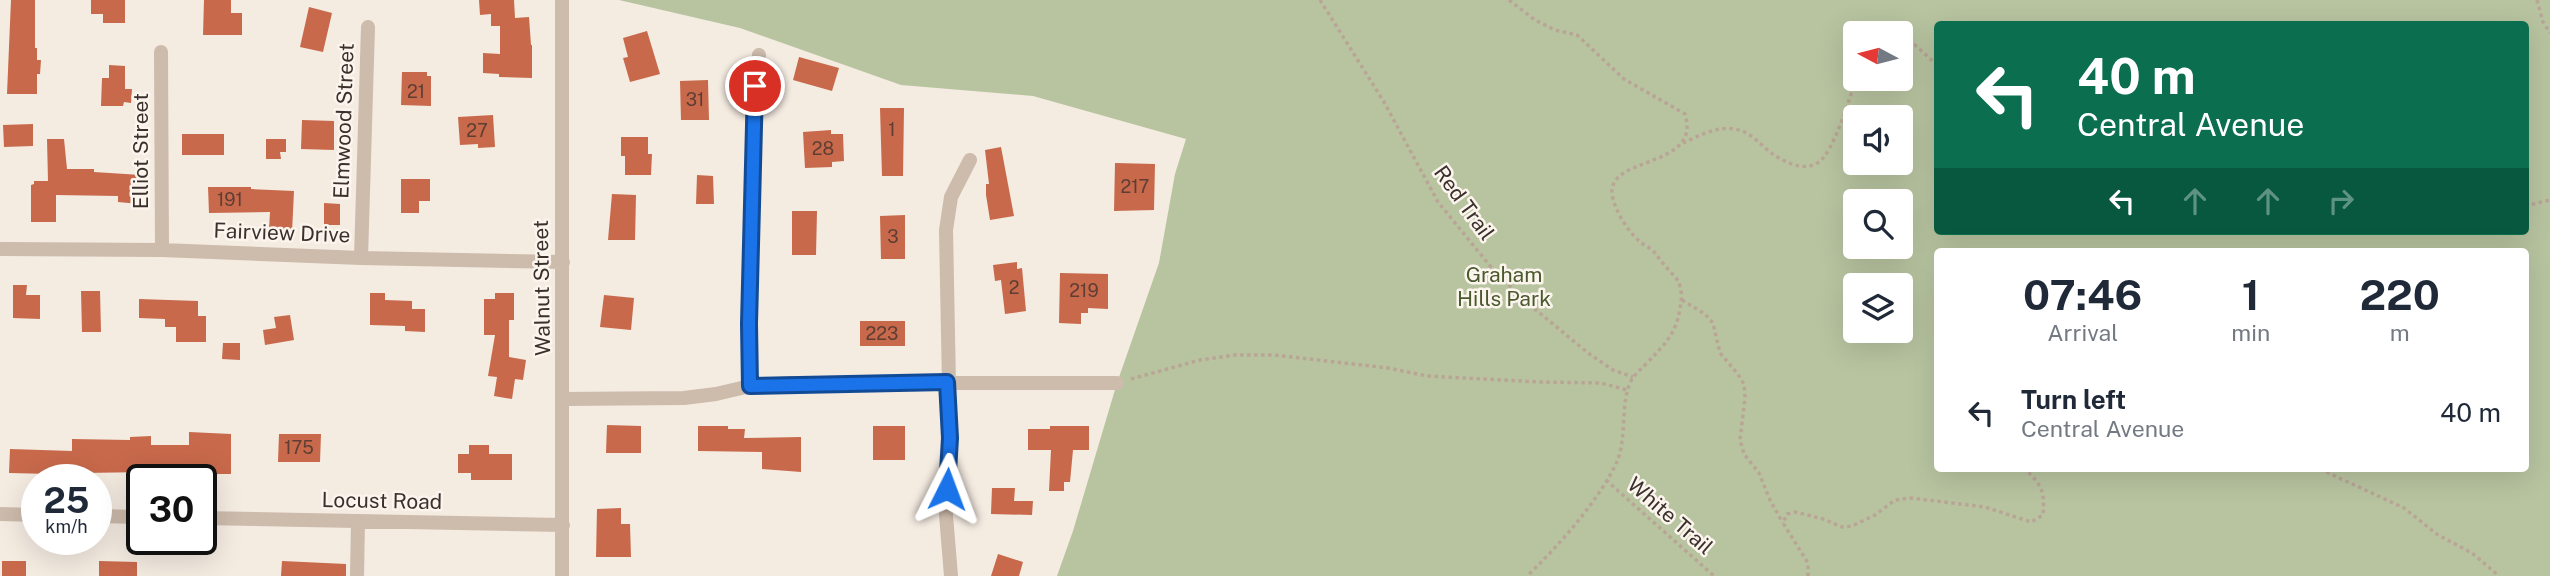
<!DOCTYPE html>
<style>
:root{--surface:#fff;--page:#f2f2f3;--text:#1f2937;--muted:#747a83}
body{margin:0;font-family:"Public Sans",sans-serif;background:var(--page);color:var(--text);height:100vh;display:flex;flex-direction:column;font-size:26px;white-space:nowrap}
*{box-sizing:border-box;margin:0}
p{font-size:23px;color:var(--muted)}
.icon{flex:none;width:38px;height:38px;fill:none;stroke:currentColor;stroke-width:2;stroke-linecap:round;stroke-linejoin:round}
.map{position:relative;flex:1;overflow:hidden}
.sheet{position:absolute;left:1934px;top:248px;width:595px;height:224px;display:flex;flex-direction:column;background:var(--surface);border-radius:7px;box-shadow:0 7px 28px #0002}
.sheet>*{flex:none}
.top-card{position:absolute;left:1934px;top:21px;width:595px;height:214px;border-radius:7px;box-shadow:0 7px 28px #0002;background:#0b6e4f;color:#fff;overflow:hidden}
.needle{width:46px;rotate:277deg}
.controls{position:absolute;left:1843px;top:21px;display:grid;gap:14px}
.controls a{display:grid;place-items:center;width:70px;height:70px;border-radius:7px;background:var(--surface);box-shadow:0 7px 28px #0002;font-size:35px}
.speed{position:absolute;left:21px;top:464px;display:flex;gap:14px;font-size:35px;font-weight:700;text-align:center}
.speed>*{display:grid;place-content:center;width:91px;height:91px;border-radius:50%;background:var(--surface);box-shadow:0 7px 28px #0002;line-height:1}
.speed small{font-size:18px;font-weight:400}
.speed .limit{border:4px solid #111;border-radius:10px;background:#fff;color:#111}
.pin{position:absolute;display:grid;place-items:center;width:60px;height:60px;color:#fff;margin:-30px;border:4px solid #fff;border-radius:50%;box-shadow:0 2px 7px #0007}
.me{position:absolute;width:77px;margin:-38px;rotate:3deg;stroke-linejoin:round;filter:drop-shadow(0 0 5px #0008)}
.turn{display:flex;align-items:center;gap:24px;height:147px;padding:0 28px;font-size:32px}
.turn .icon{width:91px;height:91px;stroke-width:2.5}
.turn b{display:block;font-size:49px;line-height:60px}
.lanes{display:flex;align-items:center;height:66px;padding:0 28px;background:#0003;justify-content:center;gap:35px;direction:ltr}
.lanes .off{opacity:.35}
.eta{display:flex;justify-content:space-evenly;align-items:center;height:119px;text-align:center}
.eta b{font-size:42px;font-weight:700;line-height:49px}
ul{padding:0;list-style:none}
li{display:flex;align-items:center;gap:21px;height:91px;padding:0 28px}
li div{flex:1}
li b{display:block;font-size:26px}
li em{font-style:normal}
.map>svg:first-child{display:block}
</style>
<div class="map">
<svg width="2550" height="576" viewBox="0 0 2550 576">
<rect width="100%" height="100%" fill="#f4ebe1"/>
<path fill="#b8c4a0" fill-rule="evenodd" d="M619,0H2550V576H1057L1073,531L1117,383L1159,263L1175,174L1186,139L1033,96L901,85L740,28ZM1937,24H2525V231H1937ZM1855,33H1900V79H1855ZM1855,117H1900V163H1855ZM1855,201H1900V247H1855ZM1937,252H2525V469H1937ZM1855,285H1900V331H1855Z"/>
<path fill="#c8694b" d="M11,0H35V48H37V60H41L40,74H37V94H7Z
M91,0H125V23H103V14H91Z
M204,0H231V13H242V35H203Z
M479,0H514L515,18L529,17L531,45H532V78L499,77V74L483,73V53L500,54V26H491V14L480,15Z
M309,7L332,13L323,52L300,47Z
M647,31L660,74L630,82L623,58L628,57L623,38Z
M799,57L839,68L832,91L793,80Z
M109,65L125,66V89H132L131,103L124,102L123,106H101L102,78H109Z
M402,72H427V76H431V106L401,105Z
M708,80L709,120H681L680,81Z
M880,108H904L903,176H882Z
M493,115L495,147L478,148V144L460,145L458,117Z
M302,120L334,121V150L301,149Z
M33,124V146L4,147L3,125Z
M831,130V134H843L844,161L832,162V167L805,168L803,132Z
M182,134H224V155H182Z
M621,137H648V154H652L651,175H625V156H621Z
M47,139H64L67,169H94V172L141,175L139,204L118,202V196L56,195V222H31V185L34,184V181H48Z
M266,139H286V152H280L281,159H266Z
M1001,147L1014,216L990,220L986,195V184H989L985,150Z
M1115,163L1155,164L1154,210L1114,211Z
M697,175L713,176L714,204H696Z
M401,179H430V201H419V213H401Z
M208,187H251V189L294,191L292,232L269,231L270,212L209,213Z
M612,194L636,195L635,240H608Z
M324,203L340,204V225H324Z
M792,211H817L816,255H792Z
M905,215V259H881L880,216Z
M1017,262V269L1022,268L1026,311L1005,314L1001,280L995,281L993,265Z
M1060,273L1108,274V309L1088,308V313H1081V324L1059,323Z
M13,285H27L26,295H40V319L13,318Z
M81,291H100L101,332H82Z
M370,293H385V300L412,301V309H425V332L405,331V326L370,325Z
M495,293H514V320H509V357L526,360L523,380L515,379L512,399L494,396L497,377L488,376L495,335H484V299H495Z
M604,295L634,298L631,330L600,327Z
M139,299L198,301V316H206V342H176V327H165V319L139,318Z
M290,315L294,340L265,345L263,330L276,328L274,317Z
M860,321H905V346H860Z
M223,343H240V360L222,359Z
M607,425L641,426V453H606Z
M698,426H728V429H745L744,438L801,437V472L762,469V452L698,451Z
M873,426H905V460H873Z
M1050,426H1089V450H1073L1070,482H1064V491H1049L1051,450H1028V429H1050Z
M189,432L231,434V474H215V471L82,473V469H53V474L9,473L10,449L72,451V439L130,440V437L151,436V445H189Z
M279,434H321L320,462H278Z
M469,445H489V454H512V480H471V473H458V454H469Z
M992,488H1015L1014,501H1033L1032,515L991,514Z
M621,508V524H630L631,557H596L597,509Z
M998,554L1023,562L1019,576H991Z
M2,561H26V576H2Z
M99,561L137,562V576H99Z
M282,561L346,564V576H281Z"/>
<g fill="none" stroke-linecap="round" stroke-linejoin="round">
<path stroke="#b9a596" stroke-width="3.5" stroke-dasharray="3.5 3.5" stroke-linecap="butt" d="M1320,0L1384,102L1438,202L1491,267L1524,300L1588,353L1613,370L1633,377
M1509,0L1535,20L1555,30L1577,35L1624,79L1685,114C1702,169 1608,155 1612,194C1614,209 1627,230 1638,240C1643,245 1650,247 1655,253C1659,258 1663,264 1668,269C1671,273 1676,277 1678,281C1682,289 1682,300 1680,308C1676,335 1664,345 1645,365C1640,370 1635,374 1631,381C1620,404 1627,434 1618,459C1603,496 1556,549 1527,576
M2537,0L2543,22L2550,33
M1900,45H1915L1937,65
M1683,143C1698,136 1717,126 1734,129C1751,131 1761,146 1774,155C1787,163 1805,172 1819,162C1834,151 1850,97 1856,79
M2525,206L2550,200
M1682,300L1705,314L1713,323L1720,353L1737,373L1744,384L1745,397L1740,440L1744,454L1759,473L1770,500L1783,523
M1131,379L1200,360L1235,355H1274L1388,368L1427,376L1540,382L1601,383L1627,390
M2320,469L2404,508L2438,535L2472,553L2499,576
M1606,480L1714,576
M1808,576V563L1783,523L1787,514L1796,512L1823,519L1842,527L1852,526L1875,515L1895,500L1911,498L1985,507L2031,522L2043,515C2045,492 2042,485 2025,469"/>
<path stroke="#cdbbac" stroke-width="14" d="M562,0V576
M161,52L162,250
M0,249L162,250L361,258L563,262
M361,258L368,27
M750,386L749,324L755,86L759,55
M563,399L684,398L716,394L750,386L790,383H1117
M0,514L37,515
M96,516L142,517
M201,518L563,525
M357,576L358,521
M951,576L946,515L950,438L946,230L951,197L970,160"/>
</g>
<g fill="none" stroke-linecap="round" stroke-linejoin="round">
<defs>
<path id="route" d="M755,86L749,324L750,386L947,382L950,438L947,489"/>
</defs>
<use href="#route" stroke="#114b97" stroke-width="18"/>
<use href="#route" stroke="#1a73e8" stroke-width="12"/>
</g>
<g text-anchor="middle" stroke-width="5" stroke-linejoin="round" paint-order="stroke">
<g font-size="18" fill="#5e3e33">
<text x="416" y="98">21</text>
<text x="695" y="106">31</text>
<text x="892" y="136">1</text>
<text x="477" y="137">27</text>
<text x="823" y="155">28</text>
<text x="1135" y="193">217</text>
<text x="230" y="206">191</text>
<text x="893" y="243">3</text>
<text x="1014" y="294">2</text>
<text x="1084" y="297">219</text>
<text x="882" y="340">223</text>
<text x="299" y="454">175</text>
</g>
<g font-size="21" fill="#3b302b" stroke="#fbf5ee">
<text transform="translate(344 121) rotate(-88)" y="7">Elmwood Street</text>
<text transform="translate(141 151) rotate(-90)" y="7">Elliot Street</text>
<text transform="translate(1464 203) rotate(54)" y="7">Red Trail</text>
<text transform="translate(282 233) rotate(2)" y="7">Fairview Drive</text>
<text transform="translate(542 288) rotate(-91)" y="7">Walnut Street</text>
<text transform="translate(382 501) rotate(1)" y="7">Locust Road</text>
<text transform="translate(1670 516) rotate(41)" y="7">White Trail</text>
</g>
<g font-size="21" fill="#4a5a2e" stroke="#fbf5ee">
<text x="1504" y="282">Graham<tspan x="1504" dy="24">Hills Park</tspan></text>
</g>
</g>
</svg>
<div class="controls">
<a><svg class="needle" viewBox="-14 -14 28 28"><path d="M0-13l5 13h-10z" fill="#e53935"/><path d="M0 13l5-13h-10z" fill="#747a83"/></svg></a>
<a><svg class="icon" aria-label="sound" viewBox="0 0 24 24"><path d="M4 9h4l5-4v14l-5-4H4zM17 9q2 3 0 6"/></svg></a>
<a><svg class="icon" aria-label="search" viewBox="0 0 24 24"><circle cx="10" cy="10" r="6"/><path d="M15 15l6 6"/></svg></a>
<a><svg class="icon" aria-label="layers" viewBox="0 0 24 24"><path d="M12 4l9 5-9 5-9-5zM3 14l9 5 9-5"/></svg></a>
</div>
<div class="speed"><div>25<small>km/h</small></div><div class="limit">30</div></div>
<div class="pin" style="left:755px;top:86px;background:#d93025"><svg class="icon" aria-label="arrive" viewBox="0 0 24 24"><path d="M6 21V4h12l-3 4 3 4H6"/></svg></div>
<svg class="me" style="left:947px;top:489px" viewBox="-20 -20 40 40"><path d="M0-17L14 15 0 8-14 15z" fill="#1a73e8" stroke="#fff" stroke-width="4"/></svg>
<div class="top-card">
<div class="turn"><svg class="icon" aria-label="left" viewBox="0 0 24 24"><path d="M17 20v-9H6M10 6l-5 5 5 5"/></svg><div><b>40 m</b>Central Avenue</div></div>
<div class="lanes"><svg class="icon" aria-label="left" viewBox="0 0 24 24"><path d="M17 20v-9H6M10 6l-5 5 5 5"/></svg><svg class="icon off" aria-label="ahead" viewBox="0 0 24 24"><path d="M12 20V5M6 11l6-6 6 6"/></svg><svg class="icon off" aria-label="ahead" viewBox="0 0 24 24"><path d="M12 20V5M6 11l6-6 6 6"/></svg><svg class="icon off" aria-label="right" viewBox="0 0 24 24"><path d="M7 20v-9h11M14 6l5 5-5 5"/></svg></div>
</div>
<section class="sheet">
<div class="eta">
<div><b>07:46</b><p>Arrival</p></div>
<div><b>1</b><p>min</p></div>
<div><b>220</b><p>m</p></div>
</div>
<ul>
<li><svg class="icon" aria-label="left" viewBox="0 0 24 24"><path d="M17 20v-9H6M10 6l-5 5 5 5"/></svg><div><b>Turn left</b><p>Central Avenue</p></div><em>40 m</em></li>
</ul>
</section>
</div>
